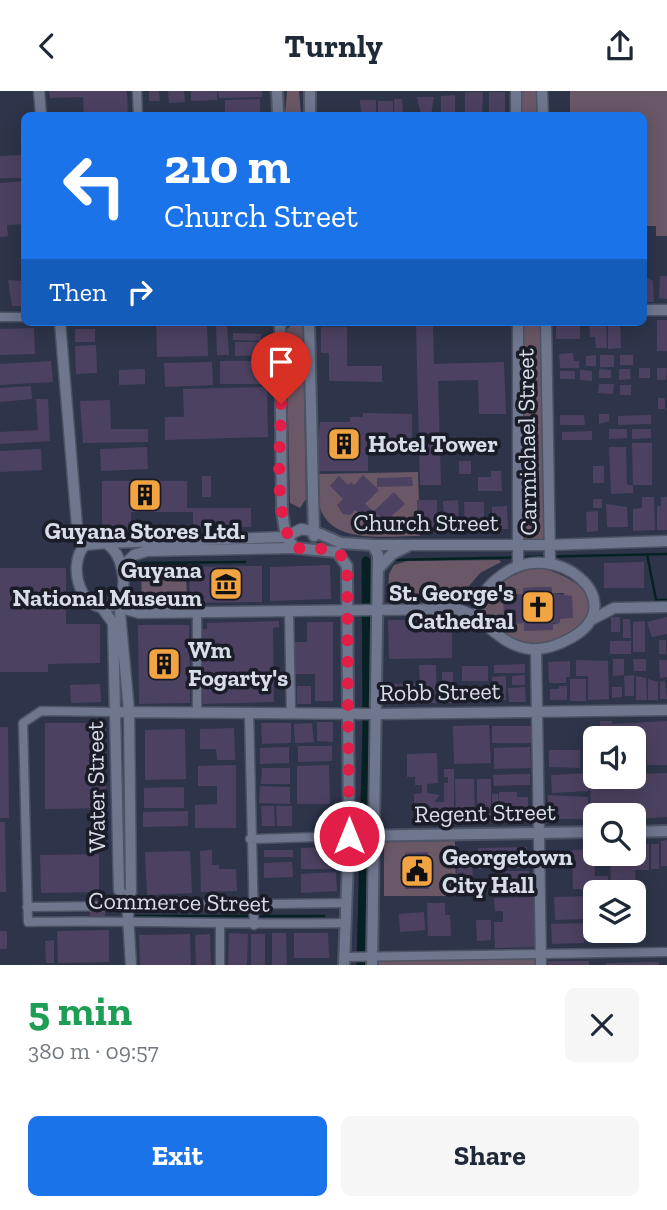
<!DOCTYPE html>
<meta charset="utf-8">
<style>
:root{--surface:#fff;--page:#f6f6f7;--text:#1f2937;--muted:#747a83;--accent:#1a73e8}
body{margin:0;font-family:"Zilla Slab",serif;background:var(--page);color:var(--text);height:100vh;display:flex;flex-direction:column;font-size:26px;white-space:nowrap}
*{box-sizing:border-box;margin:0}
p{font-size:23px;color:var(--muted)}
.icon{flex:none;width:38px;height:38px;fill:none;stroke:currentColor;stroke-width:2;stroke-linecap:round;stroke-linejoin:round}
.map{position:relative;height:874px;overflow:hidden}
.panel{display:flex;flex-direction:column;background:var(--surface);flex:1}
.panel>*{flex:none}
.hud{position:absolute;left:21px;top:21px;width:626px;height:214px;border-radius:10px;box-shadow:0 4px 18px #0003;background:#1a73e8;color:#fff;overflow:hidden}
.fabs{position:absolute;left:583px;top:635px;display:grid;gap:14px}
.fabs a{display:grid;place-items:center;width:63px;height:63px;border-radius:10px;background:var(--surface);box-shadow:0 4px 18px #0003;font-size:35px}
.pin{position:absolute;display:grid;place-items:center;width:60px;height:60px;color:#fff;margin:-72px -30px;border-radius:50% 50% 50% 0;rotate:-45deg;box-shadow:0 0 7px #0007}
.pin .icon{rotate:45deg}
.me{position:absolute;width:77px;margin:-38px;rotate:0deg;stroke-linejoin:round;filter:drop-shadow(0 0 5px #0008)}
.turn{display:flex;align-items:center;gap:24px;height:147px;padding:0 28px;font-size:32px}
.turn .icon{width:91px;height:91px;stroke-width:2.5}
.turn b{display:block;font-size:49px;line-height:60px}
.then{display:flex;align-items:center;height:66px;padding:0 28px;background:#0003;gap:14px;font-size:26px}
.round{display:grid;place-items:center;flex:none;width:74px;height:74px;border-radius:10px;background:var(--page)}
.headline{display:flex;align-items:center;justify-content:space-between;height:119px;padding:0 28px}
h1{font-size:42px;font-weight:700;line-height:52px;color:#1e9e55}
.cta{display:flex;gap:14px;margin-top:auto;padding:14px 28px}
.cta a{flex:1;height:80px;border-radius:10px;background:var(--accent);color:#fff;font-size:28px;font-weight:700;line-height:80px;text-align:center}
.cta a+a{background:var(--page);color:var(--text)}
header{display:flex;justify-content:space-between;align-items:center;height:91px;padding:0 28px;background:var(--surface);font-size:32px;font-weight:700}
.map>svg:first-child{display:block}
</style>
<header><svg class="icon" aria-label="back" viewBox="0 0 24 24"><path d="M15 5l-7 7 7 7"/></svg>Turnly<svg class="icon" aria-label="share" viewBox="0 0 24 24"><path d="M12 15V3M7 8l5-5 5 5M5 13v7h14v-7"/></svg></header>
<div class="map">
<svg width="667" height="874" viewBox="0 0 667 874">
<rect width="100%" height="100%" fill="#2e354a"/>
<path fill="#6b5867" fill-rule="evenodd" d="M287,0H299L301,24H285Z
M520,0H539V24H520Z
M570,0H667V145H656V135H644V24H570Z
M521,231H543L544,449L522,450Z
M293,232L303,234V241L306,408L300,417L290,412L286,239Z
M418,381L420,445C390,444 338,454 322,422C317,411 318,395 318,383Z
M499,469L501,471L480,482L463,502L403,508L388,506L389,483L394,474L407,470Z
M186,475L187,515H142L141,476Z
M538,476C554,480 587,492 590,511C591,517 589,524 588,529C580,535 571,545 562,548C536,558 516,552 496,536C492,533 486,530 484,526C470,501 521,479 538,476ZM551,496L552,502H564L559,532L524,540V532L505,533L504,504L523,503V497Z
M455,750L456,805H384V751ZM405,762H428V798H405Z
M535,867V874H378V869Z"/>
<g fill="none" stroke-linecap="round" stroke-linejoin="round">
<path stroke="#062124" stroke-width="2.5" d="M647,463L656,509H667
M390,469L667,463
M141,472L245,471
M136,825H324"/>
<path stroke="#062124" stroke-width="9" d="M361,874L367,635L366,470"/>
</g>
<path fill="#4d4161" d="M49,0H127L128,24H84L83,6L50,7Z
M149,0H159L160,10H149Z
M168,0H184L185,11L169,12Z
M191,0H217V9L191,10Z
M218,0H262V6L219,7Z
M465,1H483L482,24H465Z
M489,1H505V24H489Z
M455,4V24H441V5Z
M417,6H434L431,24H421Z
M260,8V24H225V9Z
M394,8H402L403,24H394Z
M360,9H376V22H361Z
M378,10H393V24H378Z
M24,64V87H0V65Z
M24,90V133L7,134L8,145L0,146V92Z
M644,185L653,190L654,211H644Z
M660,185H667V208L659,207Z
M8,189L24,190V215H12Z
M657,229H667V260H657Z
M156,231H207L208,265L157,266Z
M556,231H580V248H556Z
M589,231H606L607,257H596L595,246H590Z
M608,231H620L621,257L608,258Z
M216,233H227L229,264H217Z
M433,233L434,273L504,271L506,323H479L478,289L438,290L441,394H420L416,234Z
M321,236H347V275H382V291L329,290V262H321Z
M34,237L35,263L0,264V238Z
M75,238H95V251H75Z
M233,242L261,243V250L233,249Z
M235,251H261L262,264L235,265Z
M96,254L97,282L76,283L75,255Z
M573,262L574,270H579V277H560L559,263Z
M596,264V275H586V265Z
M600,264H614V276H600Z
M620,264H633V274H620Z
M51,270L53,291L0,294V273Z
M220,270H269L270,293H220Z
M212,271L213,294L165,296L164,272Z
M639,277H650V287H639Z
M657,277H667L666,289H657Z
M145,278V293L119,294V279Z
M599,278L611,279V287H599Z
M619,278H630L631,288L619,289Z
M580,279L592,280V290L580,289Z
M560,280H575V288H560Z
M599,293H614L613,303L598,302Z
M620,294H631V304H620Z
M31,295L32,308L0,311V297Z
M267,296L268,346L165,349V326H184L183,298Z
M658,307H665V318H658Z
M36,308H48L50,350L0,353V341L38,339Z
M110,309L111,338H148V351L83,352L80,310Z
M363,322L412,323V351H368V380H315L320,331H350V326H363Z
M599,323H609V330L599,333Z
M560,324H584L585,334H560Z
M651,324V333L618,334V325Z
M609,338H627V347L609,348Z
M632,338H651V347L632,348Z
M592,340V349H562V341Z
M632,352H652V394H633Z
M147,356L148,378L101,380L100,358Z
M609,356H626L627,394H633V402L611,403Z
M41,358L42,379L0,381V360Z
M459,370H471V383H459Z
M593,375H604V392H593Z
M491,380H501L502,400H478V386H491Z
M363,384L379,399L365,413L375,422L367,430L355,419L350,424L343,423L337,414L343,408L330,395L339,385L348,394L351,391L354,394Z
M202,385H211V406H202Z
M412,386L413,395L377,396V387Z
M102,390H187V417H251V436L193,437V421H131V439H106L102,434Z
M394,401L405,413L385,431L374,420Z
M642,406H654L655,439L633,440V418L642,417Z
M661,406H667V439H657V415H661Z
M593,408H602V417H593Z
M417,409H437V442H417Z
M458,409L459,428L444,429L443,410Z
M464,411H484V441H465Z
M606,413L627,416L628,436H607Z
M507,415L508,438L492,439V416Z
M598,420V440L587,441L586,421Z
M644,471V497H604V472Z
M330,474L331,508L270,510V476Z
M262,475V511L190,512L189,476Z
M0,477H66V533H100V572L48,573V581H0Z
M551,496L552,502L572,505L573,527L559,528L560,532H553V539L524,540V532L504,533L503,503H523V497Z
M611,526H620V541H611Z
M667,526V543L652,546L647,531Z
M623,528H630L631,547H623Z
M388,529H452V567L389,568Z
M279,530V536L273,537L274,611L203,613L202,538H207V532Z
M645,530V561H633V531Z
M307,531H333V610H315V583H295V551H307Z
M138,534H189L190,612L139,613Z
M659,549H666V563H659Z
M610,550H631V563H610Z
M613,568H624V584L613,585Z
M633,568H646V580H634Z
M576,569L608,570L609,608L588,609V585H576Z
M659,569H667V586L660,587Z
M570,570V586H566V592H549L548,571Z
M525,573V582H494V574Z
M419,574H436L437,612L382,613V593L420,592Z
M462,575H488V590H462Z
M442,581H453V612H442Z
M525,584V594H512V585Z
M634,584V605H625L624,585Z
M506,585V609H492V586Z
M636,585L646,587L647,609H636Z
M570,588H586V610H570Z
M648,588L658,591V609H648Z
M665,590L667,608H660V591Z
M100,593L101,611L71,612L70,594Z
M297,595H311V613H297Z
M559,595H567V609H550V598H559Z
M525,596L526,611H509L508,597Z
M612,596H622V606L612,607Z
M600,630H612V633L667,630V674H647L646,651H634V648H595V656H587V639H600Z
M317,631H333V651L317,650Z
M45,632H106V717L45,718Z
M261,632H291V652L262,653Z
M312,632L314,651L295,652L294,633Z
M489,634L491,672L454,673L453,635Z
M492,635H532V652H492Z
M0,636H8L9,727H0Z
M234,637L235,669H217L216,658H200V638Z
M185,638L186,688L145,689V639Z
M298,655H332V670L298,671Z
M289,656V672L260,673V657Z
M530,656L531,677L494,678V657Z
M549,659H580V677L549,676Z
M437,662L438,692L427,693V702L440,704L434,711H444V692H448V686H444V678H454V723H448V727L414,724V703L422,702V694H415V686H407V663Z
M635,666H646V675H635Z
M236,674V737H195V714L217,713V695H198V675Z
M329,674L330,713H297V675Z
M262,677H290V693H261Z
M588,682L589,700L552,702L551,684Z
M667,682V726L634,728V724H595V730H591L590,685L634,686V683Z
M530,683V694L494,695L493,684Z
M455,688H474L475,729H456Z
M477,688H491V728H477Z
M260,695L290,696V713L259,712Z
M184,696V717H144V697Z
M499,701H517V706H528V727L493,729L492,703H498L499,714Z
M548,704L588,706V728H548Z
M261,715H274L275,735H262Z
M276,715H292V735H277Z
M188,720V735L143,736V721Z
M0,731H5L6,801H0Z
M667,749V775H661V750Z
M634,753H649V779H635L636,800H611L610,763H634Z
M651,753H659V778H651Z
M335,756L336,778H301V757Z
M527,756V777L478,778V757Z
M594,758L595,785H608V798H573L572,759Z
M212,759V774H219V778H236L237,800L201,801L200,760Z
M264,759H293V766H264Z
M190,760L192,802L147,804L145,761Z
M428,761L429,798H405V762Z
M99,763V801L41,802L40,764Z
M472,763L473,792L457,793L456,764Z
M292,771L293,786L264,787V772Z
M496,780H529V802H496Z
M336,781L337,800L301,802V783Z
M587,805V828L555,829L554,806Z
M534,806L535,856L495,857L494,831H503V820H495L494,807Z
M427,812H445V824H450L451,845H428Z
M90,818H105V825H90Z
M424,821L425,839L400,841L399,823Z
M634,822H637L638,850H627L626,840H634Z
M589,826H595V840H614V847H589Z
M476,829H491V849L477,850Z
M583,832L584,852L552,853L551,833Z
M109,839V871L58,872L57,840Z
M0,840H7V858H0Z
M229,842L248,843L247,874H228Z
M272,842H286L287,874H272Z
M294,842H328L329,867H294Z
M190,843L191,874H140L139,844Z
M210,843L211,874H196L195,844Z
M251,843H265V874H251Z
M54,849V872H46L45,850Z
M548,870H589V874H548Z
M659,871V874H606V872Z"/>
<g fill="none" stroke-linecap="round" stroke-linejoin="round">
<defs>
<path id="minor" d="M137,0L138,24
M0,226H24
M289,520L291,621
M197,522V621
M116,621L41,620L23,632L28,831C134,829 239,834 346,832
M249,621L254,834
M250,748L349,745
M27,816L346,812
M344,866L667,861
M220,874V834"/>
<path id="tertiary" d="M39,0L41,24
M516,0V24
M542,0L543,24
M644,219H667
M60,231L78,447L87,453
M518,231V474
M546,231L550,471
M106,452L286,446L301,438L313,440
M106,452C123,463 128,493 119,511C85,534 64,476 85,454Z
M373,454H550L667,450
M122,476L134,464L147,460L295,457
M122,505L128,519L139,522L456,518C485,524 497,554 530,558C545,559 559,554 571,547C634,512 556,444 502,484C486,495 476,510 479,529
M119,511L129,620L131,801L127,809
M102,517L113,532L119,799L127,809L131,874
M593,528L614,517L667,516
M536,558L541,874
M116,621L376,623L667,619"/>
<path id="secondary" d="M277,0L278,24
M310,24V0
M280,231L282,421L286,446L295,457L337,461L347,475L349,745L344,874
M309,231L314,445
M313,440L341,452L373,454L378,464L372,874
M378,478L392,463L408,455
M634,741L667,740
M349,745L595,741"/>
</defs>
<use href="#minor" stroke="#4c5364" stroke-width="11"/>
<use href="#tertiary" stroke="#4c5364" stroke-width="13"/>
<use href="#secondary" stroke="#4c5364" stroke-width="14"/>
<use href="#minor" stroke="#6f778f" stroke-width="8"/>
<use href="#tertiary" stroke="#6f778f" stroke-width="10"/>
<use href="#secondary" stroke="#6f778f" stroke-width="10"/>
</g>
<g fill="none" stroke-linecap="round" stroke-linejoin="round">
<path stroke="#e11d48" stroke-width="12" stroke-dasharray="0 21.6" d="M281,313C281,352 272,426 295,457L327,458L340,463L347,475L349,745"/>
</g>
<defs>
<symbol id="building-square" viewBox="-11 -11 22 22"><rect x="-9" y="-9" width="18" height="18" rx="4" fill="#f3a442" stroke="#1a1d27"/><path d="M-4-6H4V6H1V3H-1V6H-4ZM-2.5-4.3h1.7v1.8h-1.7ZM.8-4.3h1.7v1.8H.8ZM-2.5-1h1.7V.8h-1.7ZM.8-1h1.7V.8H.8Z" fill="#111"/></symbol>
<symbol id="museum-square" viewBox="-11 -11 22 22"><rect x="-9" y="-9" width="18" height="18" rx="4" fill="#f3a442" stroke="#1a1d27"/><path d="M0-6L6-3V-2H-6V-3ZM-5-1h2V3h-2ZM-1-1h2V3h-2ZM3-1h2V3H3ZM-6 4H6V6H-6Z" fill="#111"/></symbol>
<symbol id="church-square" viewBox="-11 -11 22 22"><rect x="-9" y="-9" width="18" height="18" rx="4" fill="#f3a442" stroke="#1a1d27"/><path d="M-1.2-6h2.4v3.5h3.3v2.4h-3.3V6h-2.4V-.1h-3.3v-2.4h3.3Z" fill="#111"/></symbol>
<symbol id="civic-square" viewBox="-11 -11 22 22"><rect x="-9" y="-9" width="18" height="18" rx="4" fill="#f3a442" stroke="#1a1d27"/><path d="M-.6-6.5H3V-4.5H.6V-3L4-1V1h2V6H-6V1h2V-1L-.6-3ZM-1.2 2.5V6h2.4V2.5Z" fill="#111"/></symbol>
</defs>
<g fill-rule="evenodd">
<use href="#building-square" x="325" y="334" width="38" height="38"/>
<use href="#building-square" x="126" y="385" width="38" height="38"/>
<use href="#museum-square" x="207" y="474" width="38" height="38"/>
<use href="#church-square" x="519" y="497" width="38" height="38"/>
<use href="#building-square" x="145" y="554" width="38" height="38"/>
<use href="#civic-square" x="398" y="761" width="38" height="38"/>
</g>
<g text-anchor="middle" stroke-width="7" stroke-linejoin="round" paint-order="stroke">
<g font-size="24" fill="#d8ddea" stroke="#1a1d27">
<text transform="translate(527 351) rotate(-91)" y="8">Carmichael Street</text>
<text x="426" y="440">Church Street</text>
<text transform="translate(440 601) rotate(-1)" y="8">Robb Street</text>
<text transform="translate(96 696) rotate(-91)" y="8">Water Street</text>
<text transform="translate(485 722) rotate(-1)" y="8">Regent Street</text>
<text transform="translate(179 811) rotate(1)" y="8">Commerce Street</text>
</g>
<g font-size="24" font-weight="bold" fill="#d8ddea" stroke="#1a1d27" text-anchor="start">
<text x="368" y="361">Hotel Tower</text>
<text x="145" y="448" text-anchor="middle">Guyana Stores Ltd.</text>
<text x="202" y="487" text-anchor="end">Guyana<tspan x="202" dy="28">National Museum</tspan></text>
<text x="514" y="510" text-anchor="end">St. George's<tspan x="514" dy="28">Cathedral</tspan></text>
<text x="188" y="567">Wm<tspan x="188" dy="28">Fogarty's</tspan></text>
<text x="442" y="774">Georgetown<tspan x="442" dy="28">City Hall</tspan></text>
</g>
</g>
</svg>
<div class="fabs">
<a><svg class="icon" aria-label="sound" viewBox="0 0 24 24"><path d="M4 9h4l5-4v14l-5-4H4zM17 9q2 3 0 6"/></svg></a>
<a><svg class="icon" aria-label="search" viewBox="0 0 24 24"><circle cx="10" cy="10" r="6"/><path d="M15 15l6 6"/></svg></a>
<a><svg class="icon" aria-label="layers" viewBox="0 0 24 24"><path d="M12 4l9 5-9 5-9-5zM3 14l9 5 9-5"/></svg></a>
</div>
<div class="pin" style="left:281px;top:313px;background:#d93025"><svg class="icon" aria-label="arrive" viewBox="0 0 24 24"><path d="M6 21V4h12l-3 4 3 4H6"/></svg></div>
<svg class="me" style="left:349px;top:745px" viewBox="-20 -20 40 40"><circle r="17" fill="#e11d48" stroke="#fff" stroke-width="3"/><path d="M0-11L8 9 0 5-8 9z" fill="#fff"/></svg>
<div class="hud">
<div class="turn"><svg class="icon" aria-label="left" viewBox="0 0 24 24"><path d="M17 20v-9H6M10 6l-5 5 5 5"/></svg><div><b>210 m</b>Church Street</div></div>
<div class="then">Then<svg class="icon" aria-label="right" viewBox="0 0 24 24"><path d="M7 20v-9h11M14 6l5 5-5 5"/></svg></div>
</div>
</div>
<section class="panel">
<div class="headline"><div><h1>5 min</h1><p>380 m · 09:57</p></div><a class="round"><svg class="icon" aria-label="close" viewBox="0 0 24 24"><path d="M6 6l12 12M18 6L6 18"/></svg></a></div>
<div class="cta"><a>Exit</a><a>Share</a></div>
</section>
